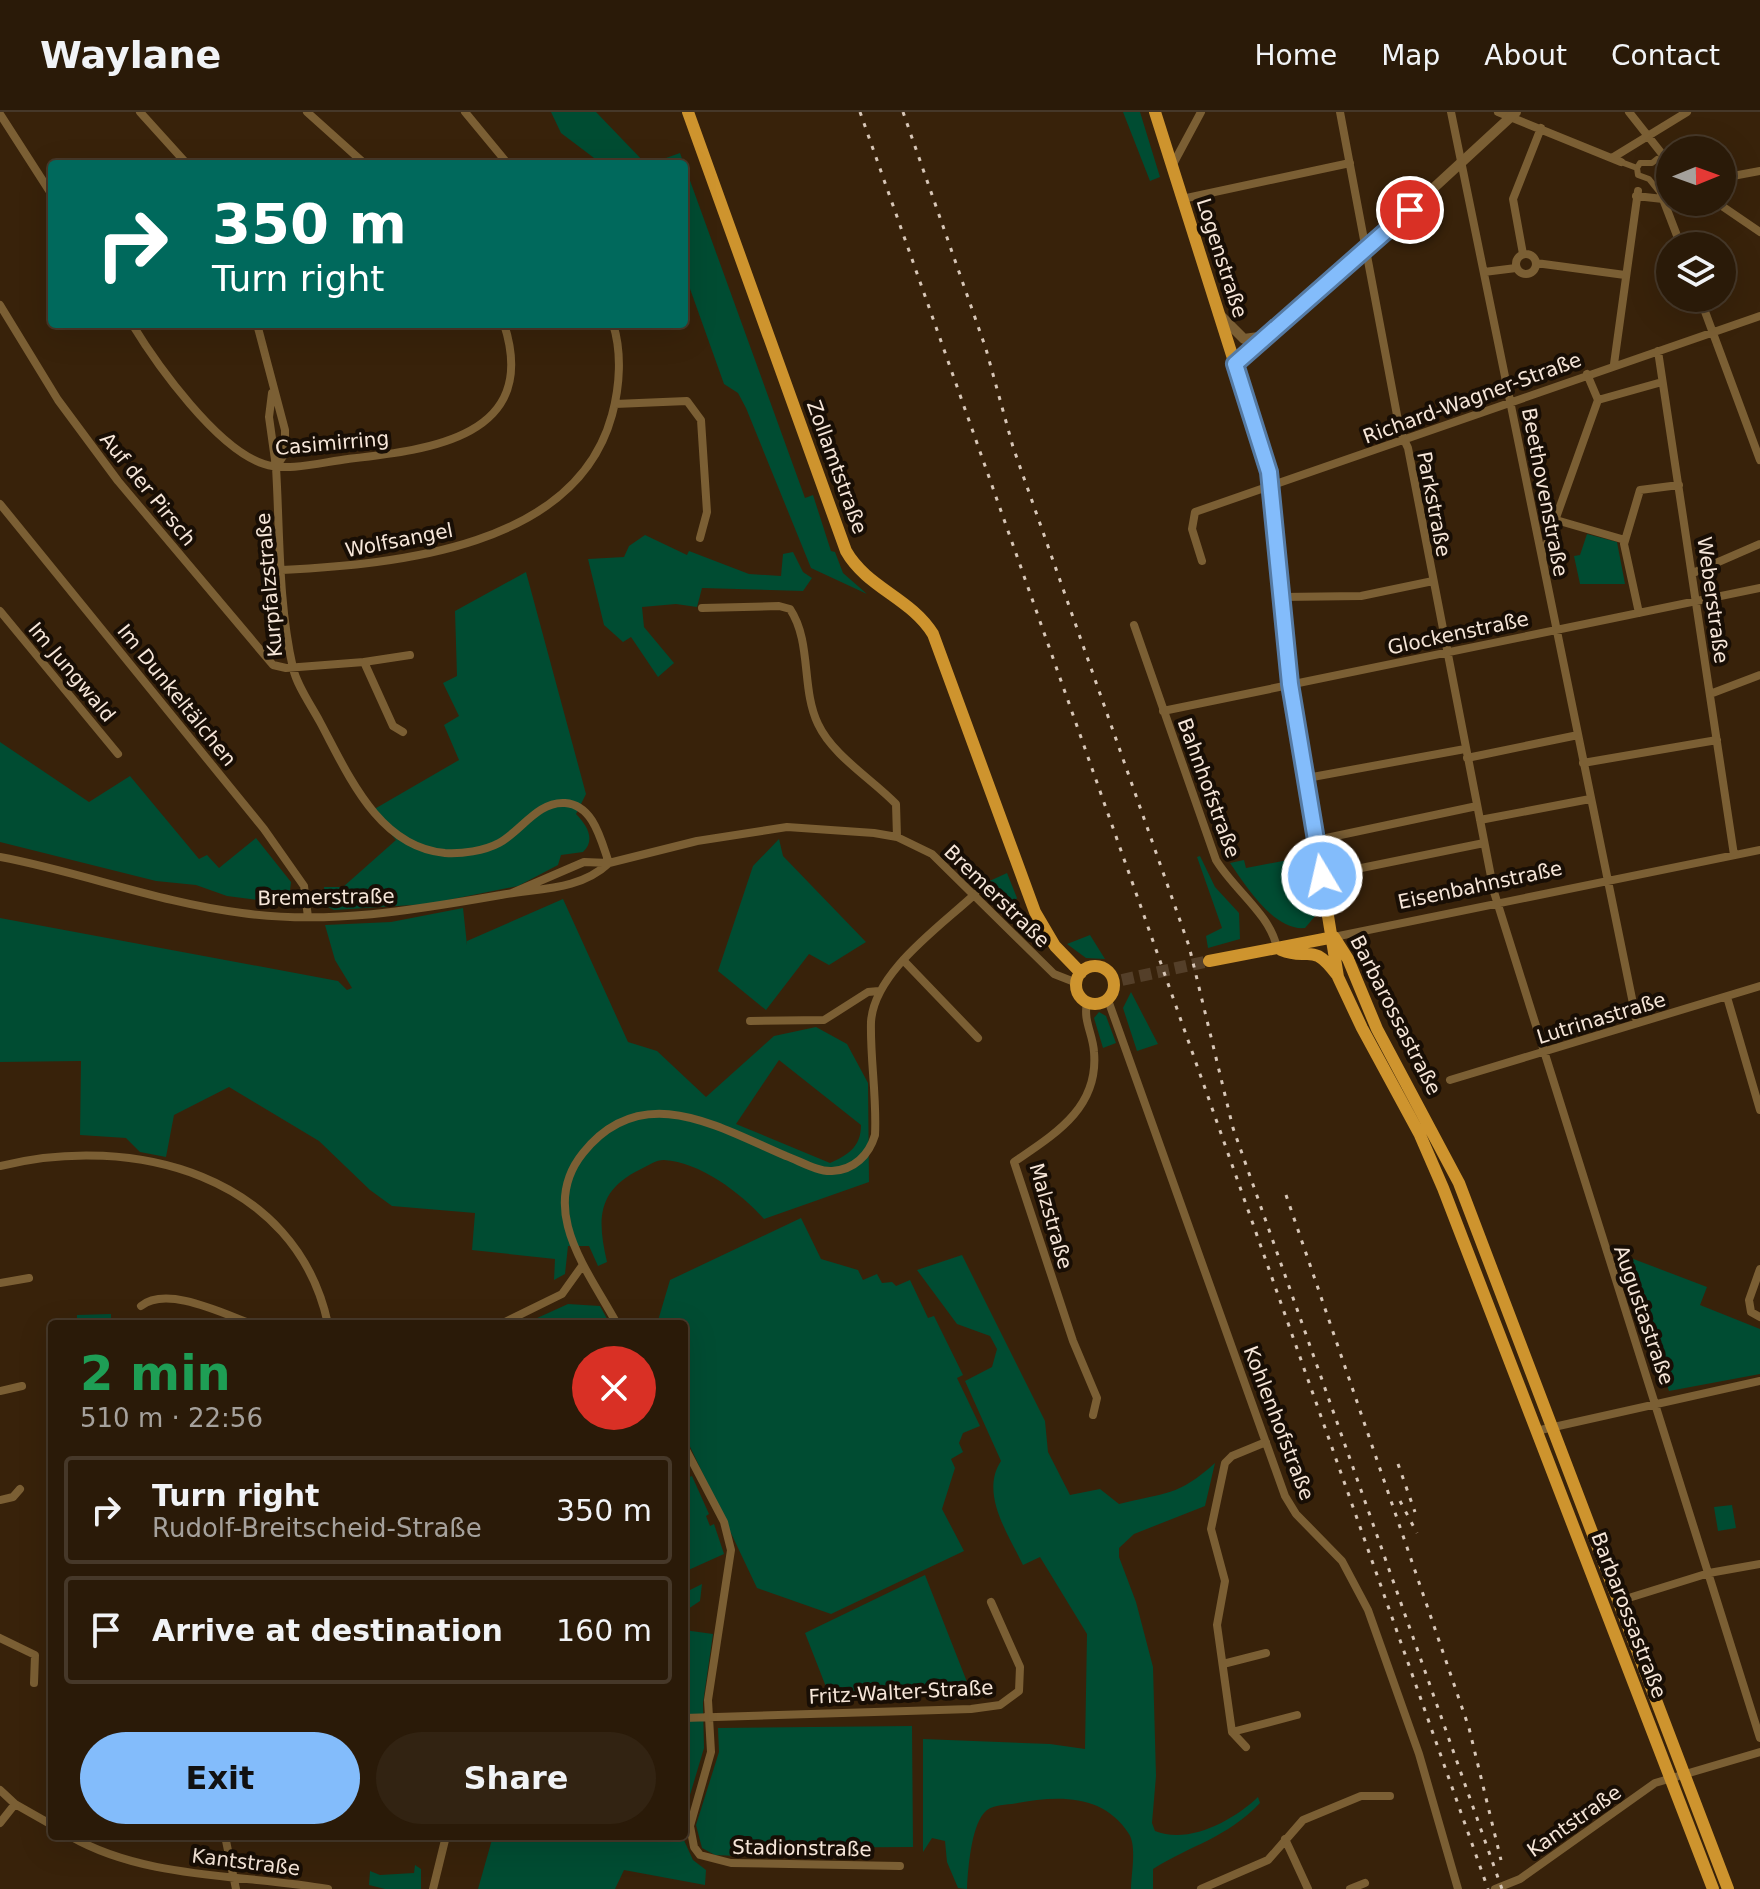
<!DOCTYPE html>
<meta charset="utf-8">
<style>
:root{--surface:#2a1a08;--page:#322312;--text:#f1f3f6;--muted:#a5a19c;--line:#463829;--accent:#83bcfb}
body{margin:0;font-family:"DejaVu Sans",sans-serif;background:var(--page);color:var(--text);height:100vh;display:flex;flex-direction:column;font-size:30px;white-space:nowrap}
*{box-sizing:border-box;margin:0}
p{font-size:26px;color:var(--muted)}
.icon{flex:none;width:44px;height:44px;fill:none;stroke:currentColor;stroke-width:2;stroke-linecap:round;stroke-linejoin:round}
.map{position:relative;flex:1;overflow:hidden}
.side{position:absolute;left:48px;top:1208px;width:640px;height:520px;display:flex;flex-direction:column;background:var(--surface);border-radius:8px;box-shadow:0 8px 32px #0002,0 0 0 2px var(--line)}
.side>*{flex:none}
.top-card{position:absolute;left:48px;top:48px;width:640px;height:168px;border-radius:8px;box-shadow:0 8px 32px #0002,0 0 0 2px var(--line);background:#00695c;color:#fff;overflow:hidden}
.needle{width:52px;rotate:89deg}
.tools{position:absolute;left:1656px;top:24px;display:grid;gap:16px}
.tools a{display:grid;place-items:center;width:80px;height:80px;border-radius:50%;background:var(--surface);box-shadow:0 8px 32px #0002,0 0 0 2px var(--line);font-size:40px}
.pin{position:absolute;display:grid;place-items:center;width:68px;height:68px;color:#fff;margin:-34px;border:4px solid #fff;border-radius:50%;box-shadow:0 2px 8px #0007}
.me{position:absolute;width:88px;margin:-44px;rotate:351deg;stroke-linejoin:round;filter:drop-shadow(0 0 6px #0008)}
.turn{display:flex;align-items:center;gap:28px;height:168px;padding:0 32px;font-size:36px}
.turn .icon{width:104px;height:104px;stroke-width:2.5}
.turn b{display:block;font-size:56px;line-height:68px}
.round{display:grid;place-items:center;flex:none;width:84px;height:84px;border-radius:42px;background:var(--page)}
.head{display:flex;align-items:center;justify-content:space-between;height:136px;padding:0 32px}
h1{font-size:48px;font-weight:600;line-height:60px;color:#1e9e55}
.primary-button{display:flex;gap:16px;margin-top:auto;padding:16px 32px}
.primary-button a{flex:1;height:92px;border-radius:48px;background:var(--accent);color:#111;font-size:32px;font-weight:600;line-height:92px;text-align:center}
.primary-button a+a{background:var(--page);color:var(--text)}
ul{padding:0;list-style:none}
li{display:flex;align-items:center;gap:24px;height:108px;margin:0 16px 12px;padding:0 16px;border:4px solid var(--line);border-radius:8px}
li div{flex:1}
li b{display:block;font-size:30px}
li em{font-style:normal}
header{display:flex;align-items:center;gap:48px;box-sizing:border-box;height:112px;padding:0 40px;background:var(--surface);border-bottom:2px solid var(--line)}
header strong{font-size:38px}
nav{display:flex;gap:44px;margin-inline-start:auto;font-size:28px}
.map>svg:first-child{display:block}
</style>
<header>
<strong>Waylane</strong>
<nav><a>Home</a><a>Map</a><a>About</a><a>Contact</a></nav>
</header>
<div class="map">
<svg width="1760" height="1777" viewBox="0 0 1760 1777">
<rect width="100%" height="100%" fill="#38220a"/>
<path fill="#004c32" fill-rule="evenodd" d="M551,0H596L646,52H602L561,21Z
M1123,0H1140L1160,65L1150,69Z
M680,41L805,386L813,383L831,439L835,440L843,461L867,482L811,456L746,296L738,281L724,272L684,160V52H649Z
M1587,422L1617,430L1625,472H1580L1574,444L1580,443Z
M645,423L687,443L689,439L749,462L781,464L783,442L793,440L803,460L812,466L803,479L702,476L697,495L676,492L642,495L644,515L674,551L658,565L631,525L623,530L604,513L588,447L624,445L629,434Z
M526,460L586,682L576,702C587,713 596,728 583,740L561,743L558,753L518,774L428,792L334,798L326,794L324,775H343L396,728L371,699L459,648L444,613L459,604L443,571L457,564L455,499Z
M0,630L89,690L130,664L199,747L207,743L219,756L256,726L291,770L289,787L283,791L227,784L196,773L156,769L0,730Z
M779,727L783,744L866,830L829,853L809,842L766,898L718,859L753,754Z
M1308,736L1316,803L1305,816C1274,819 1246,774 1230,751L1244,748L1246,756L1293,747L1292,738Z
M1200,744L1215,775L1239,801L1240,827L1208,836L1206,824L1222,816L1197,745Z
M1007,761L1017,786L1011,794H1004L983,772Z
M563,787L628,930L657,939L706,985L774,924L816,915L847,932L868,971L869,1070L764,1107C741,1081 700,1050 664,1048C656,1048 649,1053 641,1057C597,1078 597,1107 607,1150L598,1154L589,1134H568L565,1162L554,1168L555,1147L472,1138L475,1101L392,1094L370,1078L319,1029L229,975L174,1003L166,1045L140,1040L126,1026L80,1023L81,949L0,950V806L338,869L347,878L352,876L335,848L325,813L391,810L463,796L467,833V829ZM779,948L861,1013C861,1035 848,1043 830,1051L736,1012Z
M1090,823L1105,847L1086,846L1067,832Z
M1131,880L1158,932L1137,939L1123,896Z
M1099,900L1106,904L1116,931L1103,936L1094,906Z
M801,1106L821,1147L858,1158L863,1168L877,1162L882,1171L892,1170L896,1174L910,1168L928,1206L934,1204L963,1263L957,1266L980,1314L963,1321L959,1331L963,1340L951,1347L955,1356L942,1397L964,1439L831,1502L757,1476L684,1322V1212H657L670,1168Z
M962,1143L1045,1309L1048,1340L1070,1383L1100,1377L1119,1392C1166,1380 1177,1385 1215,1351L1205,1394L1134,1422L1119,1436V1445L1136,1490L1153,1555L1156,1664L1152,1711L1155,1719C1189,1733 1234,1708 1258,1685L1260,1691C1225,1727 1193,1732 1153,1757V1777H1131C1131,1762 1137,1735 1129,1722C1102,1680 1055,1684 1012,1692C1002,1693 991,1693 984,1701C971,1716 968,1757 967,1777L958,1776L947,1750L945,1729L932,1726L923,1740V1627L1050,1632L1085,1637L1087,1522L1040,1445L1023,1453C1007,1420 980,1381 1001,1349L965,1269L992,1255L997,1237L990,1224L957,1212L917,1158Z
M1623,1143L1707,1175L1700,1193L1760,1217V1262L1669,1279Z
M568,1192L600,1194L610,1212H524Z
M111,1202V1212H77V1203Z
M692,1364L709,1402L706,1404L710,1414L714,1412L724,1442L684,1460V1367Z
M1732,1393L1736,1416L1718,1419L1714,1395Z
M925,1463L969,1575L828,1580L805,1521Z
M702,1472L700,1489L685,1499L684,1518L713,1522L703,1591L704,1636L684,1703V1481Z
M912,1614L913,1735L744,1736L738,1744L715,1743L702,1736L696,1713L719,1640L718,1616Z
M493,1724H682L693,1748L706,1758L705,1773L624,1758L615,1777H478Z
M415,1753L421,1757V1777H385L369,1773L370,1759L380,1763L414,1761Z"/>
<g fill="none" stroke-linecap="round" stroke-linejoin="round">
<path stroke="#543f29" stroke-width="12" stroke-dasharray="12 6" stroke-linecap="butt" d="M1122,868L1209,849"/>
<path stroke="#7b5f34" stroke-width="6" d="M1657,47L1652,51H1640L1637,56L1638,63L1649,67L1661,82
M1621,50L1637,56"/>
<path stroke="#7b5f34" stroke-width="8" d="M140,0L187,52
M307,0L365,52
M465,0L508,52
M1340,0L1400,319L1408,336L1494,780L1760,1626
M1451,0L1637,911
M1498,0L1621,50
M1629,0L1670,52
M0,2L52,83
M1612,46L1687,0
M1172,54L1201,0
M1722,66L1760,59
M1661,82L1681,134
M1636,84L1663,87
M1182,87L1350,51
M1716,90L1760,120
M1516 152a10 10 0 1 1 20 0a10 10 0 1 1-20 0Z
M1523,142L1513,87L1541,16
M1536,151L1625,163
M1484,160L1516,156
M1700,186L1760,348
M0,193L58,288L118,369L273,553L286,556L364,550L393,614L403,620
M132,212C157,253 217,337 264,352C288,360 323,350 348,347C428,338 541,326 504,212
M257,212L285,318V341L276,355
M1658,239L1734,743
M1614,252L1638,79
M272,281L269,305L276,355C280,421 278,491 293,556C297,574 311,593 320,610C348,662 378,735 445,741C462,742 484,739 499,731C521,719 538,689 565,691C594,693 601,729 609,751
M1598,288L1662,270
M615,292L687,289L701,308L707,400L700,426
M0,392L264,717L304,774L308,805
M1556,408L1625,428
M1542,445L1598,288L1587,262
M1202,449L1192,417L1195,400L1760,204
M282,458C396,452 576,436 612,303C620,274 622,240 613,212
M1693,461L1760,432
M1281,485L1361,484L1433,469
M702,496L779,494L790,497C812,530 801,577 818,612C833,644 872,667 896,692L897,725
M0,499L118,642
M1639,501L1624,432L1640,378L1679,373
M1134,513L1216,748C1234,778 1270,802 1277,836
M364,550L410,543
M1710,582L1760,563
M1163,599L1760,476
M1467,646L1578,623
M1583,651L1717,628
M1307,666L1465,637
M1480,708L1590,687
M1317,728L1477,694
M0,745C81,760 160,791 242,801C330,813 415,798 501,783C538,776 579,779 609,751
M1322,764L1484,731
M512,781L584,750L609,751L697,729L787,715L874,721L897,725L932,742L1054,862L1077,871
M1334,825L1760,738
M904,849L978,926
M1727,885L1760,998
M1108,888L1285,1384L1296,1402L1342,1449L1368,1498L1419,1642L1458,1777
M1087,891C1083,909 1093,922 1094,940C1099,996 1055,1022 1014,1050L1073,1229L1097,1286L1093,1303
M750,909L824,908L868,880L879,879
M1450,968L1760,874
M0,1054C133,1021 296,1063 328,1212
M1760,1157L1749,1188L1751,1200L1760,1205
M0,1171L29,1166
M141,1194C167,1173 224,1202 252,1212
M501,1212L562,1182L582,1154
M617,1212C589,1160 537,1098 583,1041C642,967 718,1015 786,1044C800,1049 818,1060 832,1059C854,1058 869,1043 875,1023C877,985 870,947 871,910C874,860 941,814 975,782
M0,1279L22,1274
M1536,1319L1760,1269
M684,1334L724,1410L731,1438L708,1588L711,1640L690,1714L694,1735L700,1743L731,1751L900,1754
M0,1388L13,1385L20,1377
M1619,1489L1709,1461L1760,1452
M0,1526L35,1543L34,1571
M1223,1552L1266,1541
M684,1606L971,1597L1000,1593L1019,1579L1020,1555L991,1490
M1232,1620L1297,1603
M1246,1635L1232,1620L1217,1513L1225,1469L1211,1417L1225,1351L1232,1344L1266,1330
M0,1678L15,1692L52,1713
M0,1711L15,1692
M70,1724C146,1768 244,1762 328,1777
M225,1724L236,1777
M1285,1727L1308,1777
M433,1777L446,1724
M1201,1777L1268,1748L1303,1708L1361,1684H1390
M1350,1777L1365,1771
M1495,1777L1520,1767L1655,1671L1760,1640"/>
<path stroke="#7b5f34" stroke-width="10" d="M1221,204L1244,227L1266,224
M1235,252L1349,154L1516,0"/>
<path stroke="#ce942e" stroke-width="12" d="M688,0L846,439C867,476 911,486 933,522L1035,800L1055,834L1081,861
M1155,0L1269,360L1290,572L1338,865L1362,916L1420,1023L1443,1076L1713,1777
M1334,825L1348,847L1377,917L1459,1071L1728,1777
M1281,838C1310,850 1311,828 1337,863
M1209,849L1334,825
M1076 873a19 19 0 1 1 38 0a19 19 0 1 1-38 0Z"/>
<path stroke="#d8c7b8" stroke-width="3" stroke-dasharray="4 8" stroke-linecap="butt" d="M860,0L1488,1777
M903,0L986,237L1013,335L1189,834L1233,1016L1502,1777
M1286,1083L1469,1616L1501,1748
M1398,1352L1415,1400
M1400,1389L1417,1421"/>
</g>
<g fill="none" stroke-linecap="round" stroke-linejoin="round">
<defs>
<path id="route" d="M1322,764L1290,572L1269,360L1235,252L1410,98"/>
</defs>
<use href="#route" stroke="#557aa3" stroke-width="20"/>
<use href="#route" stroke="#83bcfb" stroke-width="14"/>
</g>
<g text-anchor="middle" stroke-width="8" stroke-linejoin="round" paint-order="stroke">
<g font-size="20" fill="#f6e6d9" stroke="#180e05">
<text transform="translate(1222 146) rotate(72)" y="7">Logenstraße</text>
<text transform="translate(1472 286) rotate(-20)" y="7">Richard-Wagner-Straße</text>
<text transform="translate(332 331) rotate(-5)" y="7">Casimirring</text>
<text transform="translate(837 355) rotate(70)" y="7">Zollamtstraße</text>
<text transform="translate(148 377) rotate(51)" y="7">Auf der Pirsch</text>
<text transform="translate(1545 380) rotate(79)" y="7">Beethovenstraße</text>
<text transform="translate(1434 392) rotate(79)" y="7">Parkstraße</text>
<text transform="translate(399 428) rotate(-11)" y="7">Wolfsangel</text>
<text transform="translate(269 473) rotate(-95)" y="7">Kurpfalzstraße</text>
<text transform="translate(1713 488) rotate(82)" y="7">Weberstraße</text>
<text transform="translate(1458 521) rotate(-12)" y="7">Glockenstraße</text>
<text transform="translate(72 560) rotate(50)" y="7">Im Jungwald</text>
<text transform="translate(177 583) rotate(51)" y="7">Im Dunkeltälchen</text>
<text transform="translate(1209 676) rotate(70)" y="7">Bahnhofstraße</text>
<text transform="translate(1480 773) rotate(-12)" y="7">Eisenbahnstraße</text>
<text transform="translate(997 784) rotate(44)" y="7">Bremerstraße</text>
<text transform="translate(326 785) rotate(-1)" y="7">Bremerstraße</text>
<text transform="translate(1396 903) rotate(63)" y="7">Barbarossastraße</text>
<text transform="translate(1601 906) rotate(-17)" y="7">Lutrinastraße</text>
<text transform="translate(1051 1104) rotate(74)" y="7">Malzstraße</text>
<text transform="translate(1644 1203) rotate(71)" y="7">Augustastraße</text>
<text transform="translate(1279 1311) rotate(69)" y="7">Kohlenhofstraße</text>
<text transform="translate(1629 1503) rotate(69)" y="7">Barbarossastraße</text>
<text transform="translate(901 1580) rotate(-3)" y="7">Fritz-Walter-Straße</text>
<text transform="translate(1574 1709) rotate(-35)" y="7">Kantstraße</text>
<text transform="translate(802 1736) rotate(1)" y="7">Stadionstraße</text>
<text transform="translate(246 1750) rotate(7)" y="7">Kantstraße</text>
</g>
</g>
</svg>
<div class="tools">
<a><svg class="needle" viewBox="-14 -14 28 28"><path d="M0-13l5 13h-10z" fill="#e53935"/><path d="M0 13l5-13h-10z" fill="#a5a19c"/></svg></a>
<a><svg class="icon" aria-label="layers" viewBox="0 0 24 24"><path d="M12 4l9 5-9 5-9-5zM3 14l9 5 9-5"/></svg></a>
</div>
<div class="pin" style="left:1410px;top:98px;background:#d93025"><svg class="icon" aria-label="arrive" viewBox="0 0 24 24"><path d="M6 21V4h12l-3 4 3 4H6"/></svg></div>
<svg class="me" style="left:1322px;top:764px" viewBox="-20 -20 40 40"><circle r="17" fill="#83bcfb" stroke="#fff" stroke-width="3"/><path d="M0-11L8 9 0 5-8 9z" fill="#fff"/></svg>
<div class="top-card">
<div class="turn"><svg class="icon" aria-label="right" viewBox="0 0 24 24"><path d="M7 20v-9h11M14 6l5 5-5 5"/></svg><div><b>350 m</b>Turn right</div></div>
</div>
<section class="side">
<div class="head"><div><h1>2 min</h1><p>510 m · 22:56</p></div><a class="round" style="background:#d93025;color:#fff"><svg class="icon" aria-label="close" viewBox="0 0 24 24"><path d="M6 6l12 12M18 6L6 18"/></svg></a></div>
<ul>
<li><svg class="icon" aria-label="right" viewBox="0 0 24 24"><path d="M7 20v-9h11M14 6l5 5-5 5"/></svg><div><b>Turn right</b><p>Rudolf-Breitscheid-Straße</p></div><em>350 m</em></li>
<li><svg class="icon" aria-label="arrive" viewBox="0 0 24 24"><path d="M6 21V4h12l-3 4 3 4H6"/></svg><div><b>Arrive at destination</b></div><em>160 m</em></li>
</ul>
<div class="primary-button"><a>Exit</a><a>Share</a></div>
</section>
</div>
